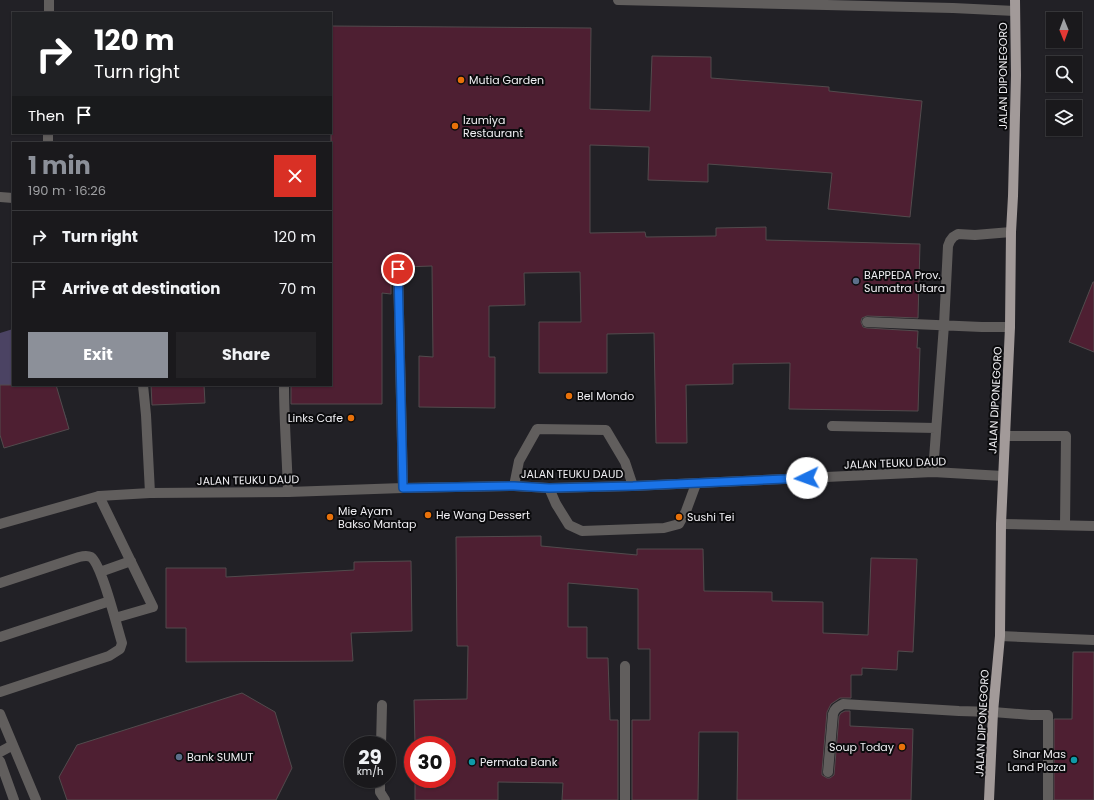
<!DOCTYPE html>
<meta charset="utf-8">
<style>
:root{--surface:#1a191c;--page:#232225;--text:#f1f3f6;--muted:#9fa0a3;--line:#38383b;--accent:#8c9099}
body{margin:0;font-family:Poppins,sans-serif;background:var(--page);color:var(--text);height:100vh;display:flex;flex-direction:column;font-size:15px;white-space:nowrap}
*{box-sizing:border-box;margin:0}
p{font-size:13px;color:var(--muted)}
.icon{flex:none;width:22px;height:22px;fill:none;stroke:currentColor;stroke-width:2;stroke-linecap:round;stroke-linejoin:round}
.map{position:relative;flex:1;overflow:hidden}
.panel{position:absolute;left:12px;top:142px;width:320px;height:244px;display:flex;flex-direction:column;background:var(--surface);border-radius:0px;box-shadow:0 1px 3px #0004,0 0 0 1px var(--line)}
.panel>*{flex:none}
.guide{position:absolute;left:12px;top:12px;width:320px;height:122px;border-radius:0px;box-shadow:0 1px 3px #0004,0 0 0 1px var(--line);background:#202124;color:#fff;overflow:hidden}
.needle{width:26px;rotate:179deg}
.controls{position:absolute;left:1046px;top:12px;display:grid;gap:8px}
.controls a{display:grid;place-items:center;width:36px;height:36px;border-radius:0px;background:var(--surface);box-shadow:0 1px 3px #0004,0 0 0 1px var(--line);font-size:20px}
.speed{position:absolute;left:344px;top:736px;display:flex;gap:8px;font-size:20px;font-weight:700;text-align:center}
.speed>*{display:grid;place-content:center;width:52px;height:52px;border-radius:50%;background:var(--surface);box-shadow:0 1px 3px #0004,0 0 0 1px var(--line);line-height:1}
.speed small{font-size:10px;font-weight:400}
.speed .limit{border:6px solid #d22;background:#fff;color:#111}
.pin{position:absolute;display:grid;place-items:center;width:34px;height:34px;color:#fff;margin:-17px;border:2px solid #fff;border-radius:50%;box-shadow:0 1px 4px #0007}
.me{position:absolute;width:44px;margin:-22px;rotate:267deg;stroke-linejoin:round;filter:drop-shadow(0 0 3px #0008)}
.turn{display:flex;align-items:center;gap:14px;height:84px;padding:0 16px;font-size:18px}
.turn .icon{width:52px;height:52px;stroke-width:2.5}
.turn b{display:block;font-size:28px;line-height:34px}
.then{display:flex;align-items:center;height:38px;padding:0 16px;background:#0003;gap:8px;font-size:15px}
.round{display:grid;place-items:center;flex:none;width:42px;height:42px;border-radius:0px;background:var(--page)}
.summary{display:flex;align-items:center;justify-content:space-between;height:68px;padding:0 16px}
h1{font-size:24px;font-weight:700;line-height:30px;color:var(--accent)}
.primary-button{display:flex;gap:8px;margin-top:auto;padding:8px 16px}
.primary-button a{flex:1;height:46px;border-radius:0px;background:var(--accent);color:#fff;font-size:16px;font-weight:700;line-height:46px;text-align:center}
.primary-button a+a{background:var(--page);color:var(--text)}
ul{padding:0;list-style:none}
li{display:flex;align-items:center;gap:12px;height:52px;padding:0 16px;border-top:1px solid var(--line)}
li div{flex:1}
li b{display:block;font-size:15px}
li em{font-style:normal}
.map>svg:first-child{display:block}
</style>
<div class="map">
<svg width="1094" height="800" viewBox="0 0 1094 800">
<rect width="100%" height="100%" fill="#222126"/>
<path fill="#4b4363" d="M13,329V385H55L67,420L10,438L0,408V333Z"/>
<path fill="#4e1f32" stroke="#524b4d" d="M331,26L591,28L590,109L650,111L652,56L711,57V78L829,87V91L922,101L910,217L828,209L832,173L708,164V182L648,180L649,147L590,145V233L645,232L646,237L716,236V228L766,227V240L920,244L918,318L867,316L862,318L861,322L863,327L867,328L918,331L917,348H920L918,411L789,409L790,363L733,364V384L686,385L687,443H656L654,333L607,334V373H539V322H581L580,272L524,273L525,305L489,306V357H495V408L419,407V356L433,357L432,266L404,267L401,264L398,263L394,264L391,268V294L382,293V404H291V385H331Z
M1093,282H1094V352L1069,342Z
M0,385H56L69,429L4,448L0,435Z
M151,385H204L205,403L152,405Z
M541,536V546L637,555V549H703L704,591L772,592V601L823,602V633L868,635L871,558L917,559L913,652L898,651L897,670L862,668V675H851V698H840L831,704L827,712L822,771V775L827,778H830L834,775L839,716L841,713L845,711H850V726L913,729L911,800H737L738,732H699L698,800H632V720H650V649H638V589L568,583V627H587V658H608L610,720H618V800H562L563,783L498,782V800H415V779H447V745H415L414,700L467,699L468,646H457L456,537Z
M411,561L412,631L351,633L353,661L186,662V628H166V568H226V577L354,570V562Z
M1073,652H1094V800H1054V719H1072Z
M242,693L275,712L292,768L276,800H67L59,777L77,745Z"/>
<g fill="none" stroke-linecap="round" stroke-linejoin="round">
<path stroke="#615e5d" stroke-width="10" d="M867,322L982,327H1010
M143,385L146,415L150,493
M284,385C284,421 287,457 288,492
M832,426L936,428
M1005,436H1066L1065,525
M933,472L944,325L948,246L950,241L953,237L958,234L975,235L1011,232
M514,486L519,461L537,429L606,430L625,462L633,486
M549,488L556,504L569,525L582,531L664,528L679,524L686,511L696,484
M99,496L153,607L115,618
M1001,524L1094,526
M100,572L131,561
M0,583L79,557C83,556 87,555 91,557C102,565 117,627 122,643L120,649L109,656L0,692
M1000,636L1094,640
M0,637L110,601
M0,714L36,800
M381,745L382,705
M0,752L13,745
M0,761L14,800
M828,772L833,714C835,708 838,707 843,704L959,711L993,712L1031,715H1048V800
M380,779V792L385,800"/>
<path stroke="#615e5d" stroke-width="10" d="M618,0L953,8L1015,11
M49,13V0
M48,143V133
M0,197L13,198
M398,269L403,488
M0,524L99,496L150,493L288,492L403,488L514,486L549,488L633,486L933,472L1003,476
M625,666V800"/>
<path stroke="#a29a99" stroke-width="10" d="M989,800L993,712L1000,636L1001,524L1010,327L1011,232L1013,196L1016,75L1015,0"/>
</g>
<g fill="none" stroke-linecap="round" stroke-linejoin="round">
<defs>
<path id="route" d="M398,269L403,488L514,486L549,488L633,486L807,478"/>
</defs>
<use href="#route" stroke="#114b97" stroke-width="10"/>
<use href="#route" stroke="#1a73e8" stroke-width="7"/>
</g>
<g fill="#e8710a" stroke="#0b0b0d" stroke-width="1.5">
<circle cx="461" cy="80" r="4"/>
<circle cx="455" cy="126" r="4"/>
<circle cx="569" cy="396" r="4"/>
<circle cx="351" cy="418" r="4"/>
<circle cx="428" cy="515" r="4"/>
<circle cx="330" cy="517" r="4"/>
<circle cx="679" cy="517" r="4"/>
<circle cx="902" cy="747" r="4"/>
</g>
<g fill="#5c6f8a" stroke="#0b0b0d" stroke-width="1.5">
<circle cx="856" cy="281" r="4"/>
<circle cx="179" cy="757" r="4"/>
</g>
<g fill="#0f9aa8" stroke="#0b0b0d" stroke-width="1.5">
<circle cx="1074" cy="760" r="4"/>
<circle cx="472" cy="762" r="4"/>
</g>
<g text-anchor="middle" stroke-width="4" stroke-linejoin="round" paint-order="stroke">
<g font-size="11" fill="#f0eff3" stroke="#0b0b0d">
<text transform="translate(1003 76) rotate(-90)" y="4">JALAN DIPONEGORO</text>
<text transform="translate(995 400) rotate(-87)" y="4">JALAN DIPONEGORO</text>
<text transform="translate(895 463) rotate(-2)" y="4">JALAN TEUKU DAUD</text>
<text x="572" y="478">JALAN TEUKU DAUD</text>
<text transform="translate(248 480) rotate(-1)" y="4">JALAN TEUKU DAUD</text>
<text transform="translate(982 723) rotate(-87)" y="4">JALAN DIPONEGORO</text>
</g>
<g font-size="11" fill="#f0eff3" stroke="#0b0b0d" text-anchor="start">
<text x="469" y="84">Mutia Garden</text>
<text x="463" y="124">Izumiya<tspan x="463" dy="13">Restaurant</tspan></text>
<text x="864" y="279">BAPPEDA Prov.<tspan x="864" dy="13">Sumatra Utara</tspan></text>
<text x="577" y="400">Bel Mondo</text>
<text x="343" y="422" text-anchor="end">Links Cafe</text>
<text x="338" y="515">Mie Ayam<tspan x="338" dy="13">Bakso Mantap</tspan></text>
<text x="436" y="519">He Wang Dessert</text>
<text x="687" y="521">Sushi Tei</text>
<text x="894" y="751" text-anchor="end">Soup Today</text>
<text x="1066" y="758" text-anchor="end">Sinar Mas<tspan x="1066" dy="13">Land Plaza</tspan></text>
<text x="187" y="761">Bank SUMUT</text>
<text x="480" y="766">Permata Bank</text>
</g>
</g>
</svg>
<div class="controls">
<a><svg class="needle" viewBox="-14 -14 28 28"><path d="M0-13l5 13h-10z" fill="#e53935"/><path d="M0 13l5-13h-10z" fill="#9fa0a3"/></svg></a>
<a><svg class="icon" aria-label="search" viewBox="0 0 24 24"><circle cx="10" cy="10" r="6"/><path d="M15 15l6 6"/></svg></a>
<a><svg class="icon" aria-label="layers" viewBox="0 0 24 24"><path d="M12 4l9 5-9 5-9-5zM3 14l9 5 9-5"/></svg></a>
</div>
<div class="speed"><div>29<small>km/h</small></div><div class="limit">30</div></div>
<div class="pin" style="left:398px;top:269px;background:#d93025"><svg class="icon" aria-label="arrive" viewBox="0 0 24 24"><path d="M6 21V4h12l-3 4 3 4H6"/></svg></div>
<svg class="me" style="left:807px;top:478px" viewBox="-20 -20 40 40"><circle r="19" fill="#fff"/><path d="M0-13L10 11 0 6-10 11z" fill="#1a73e8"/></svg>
<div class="guide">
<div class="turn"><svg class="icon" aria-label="right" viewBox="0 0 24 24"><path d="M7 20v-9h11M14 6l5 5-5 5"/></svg><div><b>120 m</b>Turn right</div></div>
<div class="then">Then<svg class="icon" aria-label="arrive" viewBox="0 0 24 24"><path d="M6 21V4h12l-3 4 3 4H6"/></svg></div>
</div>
<section class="panel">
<div class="summary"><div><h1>1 min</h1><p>190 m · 16:26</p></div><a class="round" style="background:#d93025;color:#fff"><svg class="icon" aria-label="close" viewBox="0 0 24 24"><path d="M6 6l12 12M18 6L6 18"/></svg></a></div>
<ul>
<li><svg class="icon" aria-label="right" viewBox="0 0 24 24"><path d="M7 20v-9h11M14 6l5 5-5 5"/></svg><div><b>Turn right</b></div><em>120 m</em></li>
<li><svg class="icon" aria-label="arrive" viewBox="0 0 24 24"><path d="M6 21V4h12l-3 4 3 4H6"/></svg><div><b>Arrive at destination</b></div><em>70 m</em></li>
</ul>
<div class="primary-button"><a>Exit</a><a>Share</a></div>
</section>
</div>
